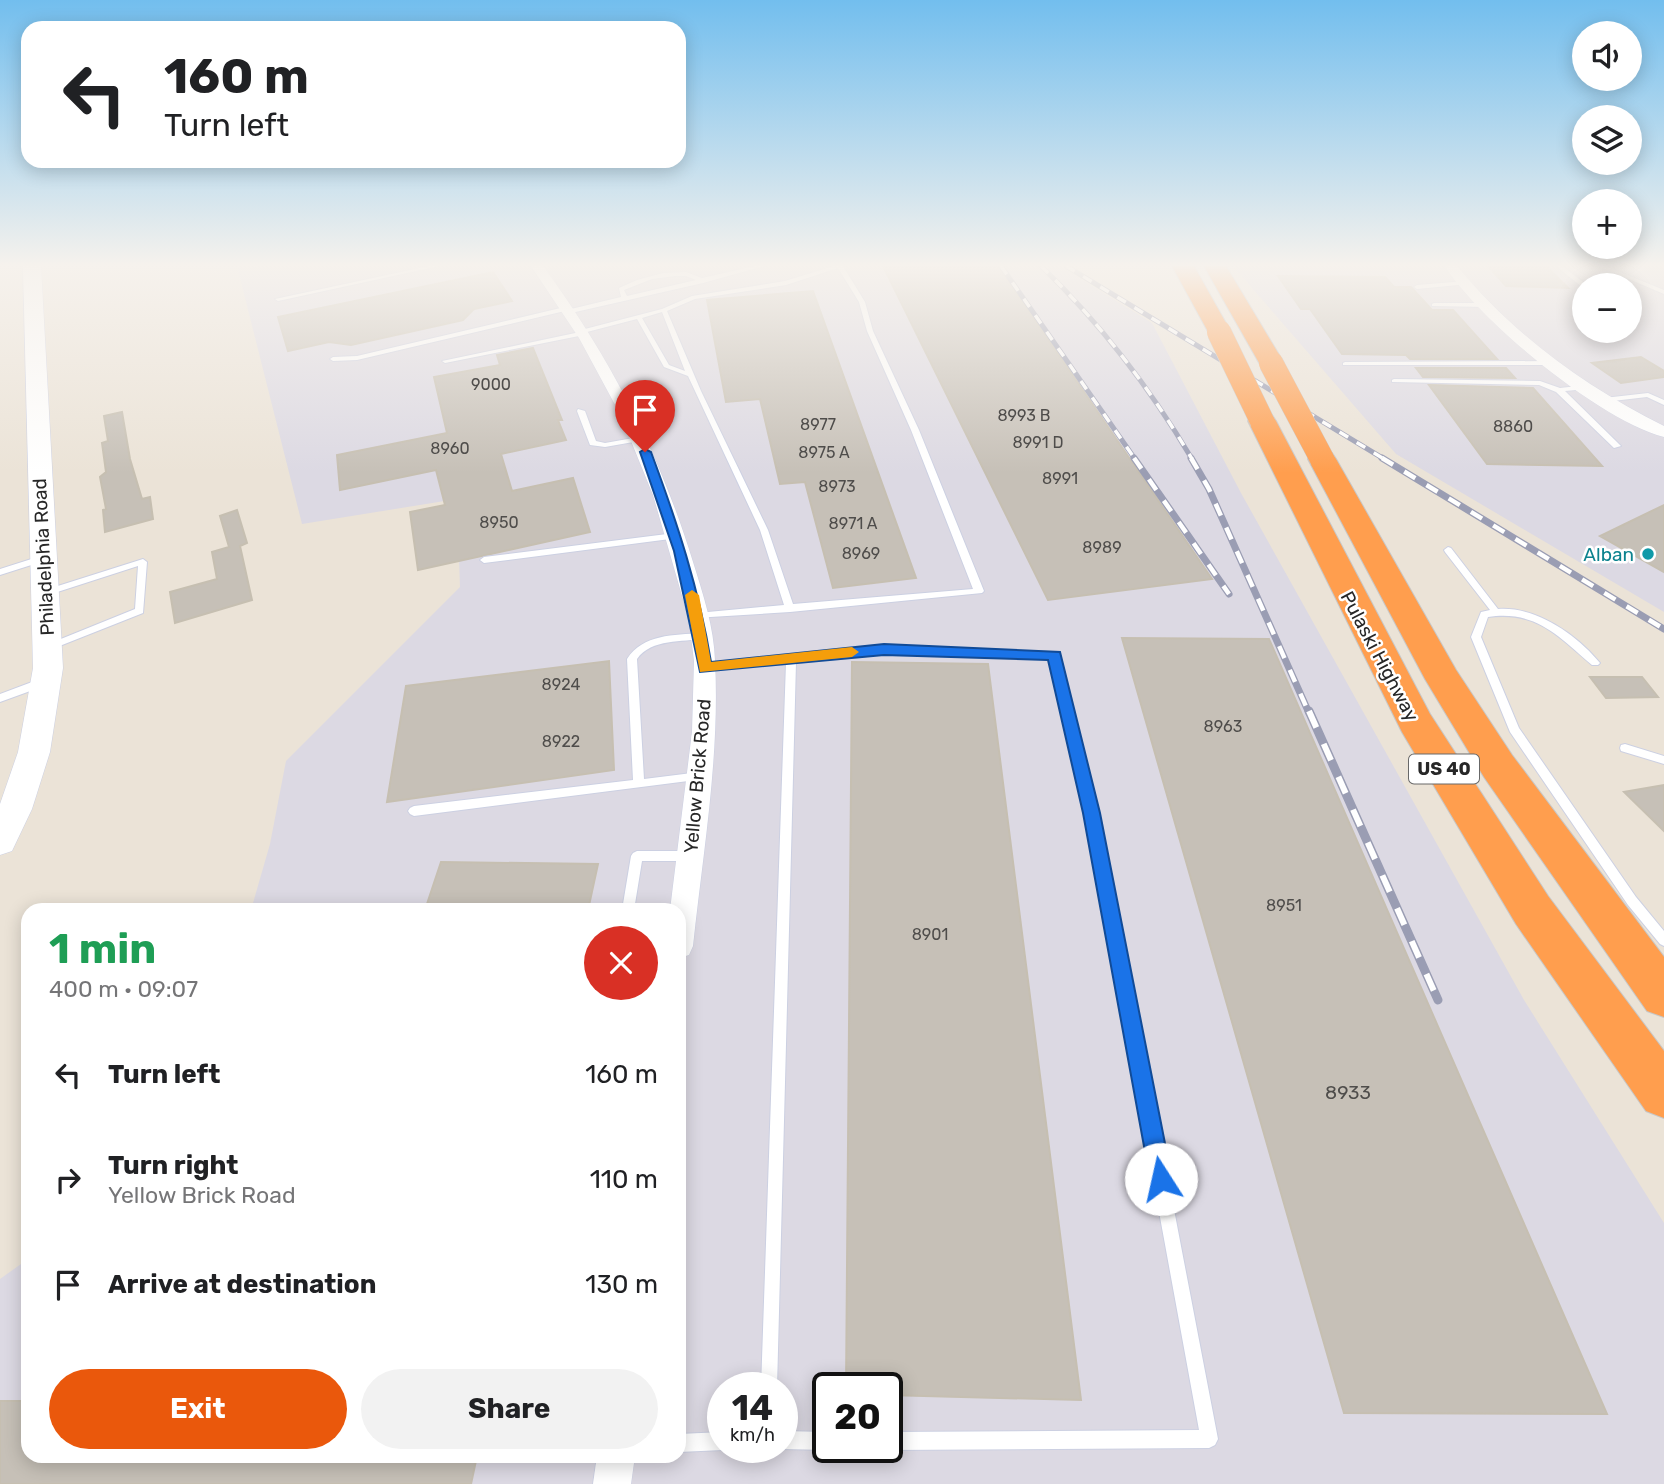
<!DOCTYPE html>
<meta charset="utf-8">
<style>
:root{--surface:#fff;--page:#f2f2f2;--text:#202124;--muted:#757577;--accent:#ea580c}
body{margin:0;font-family:Rubik,sans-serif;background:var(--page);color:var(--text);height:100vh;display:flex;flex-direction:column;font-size:26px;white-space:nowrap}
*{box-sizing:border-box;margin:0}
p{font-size:23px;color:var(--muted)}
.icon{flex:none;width:38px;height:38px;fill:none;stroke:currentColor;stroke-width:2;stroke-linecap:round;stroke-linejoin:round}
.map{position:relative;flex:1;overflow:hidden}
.drawer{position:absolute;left:21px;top:903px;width:665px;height:560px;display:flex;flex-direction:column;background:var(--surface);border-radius:21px;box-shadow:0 4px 18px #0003}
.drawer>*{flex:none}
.hud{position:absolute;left:21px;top:21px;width:665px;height:147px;border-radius:21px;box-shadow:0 4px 18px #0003;background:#fff;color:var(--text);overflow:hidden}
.fabs{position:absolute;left:1572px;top:21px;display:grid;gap:14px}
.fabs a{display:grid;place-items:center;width:70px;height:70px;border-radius:50%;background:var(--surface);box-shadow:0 4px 18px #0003;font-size:35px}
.speed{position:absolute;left:707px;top:1372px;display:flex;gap:14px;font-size:35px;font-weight:700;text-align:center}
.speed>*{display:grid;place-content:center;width:91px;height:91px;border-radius:50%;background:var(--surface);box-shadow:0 4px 18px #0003;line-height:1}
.speed small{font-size:18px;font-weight:400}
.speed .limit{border:4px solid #111;border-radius:10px;background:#fff;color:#111}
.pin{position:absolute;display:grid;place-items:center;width:60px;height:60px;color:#fff;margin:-72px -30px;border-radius:50% 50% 50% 0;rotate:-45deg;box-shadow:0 0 7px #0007}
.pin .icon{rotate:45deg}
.me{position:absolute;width:77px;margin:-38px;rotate:350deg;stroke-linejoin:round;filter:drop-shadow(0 0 5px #0008)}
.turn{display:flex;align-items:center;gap:24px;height:147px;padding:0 28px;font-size:32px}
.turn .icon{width:91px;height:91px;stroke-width:2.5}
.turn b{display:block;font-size:49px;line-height:60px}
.round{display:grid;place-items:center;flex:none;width:74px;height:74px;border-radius:37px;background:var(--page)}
.headline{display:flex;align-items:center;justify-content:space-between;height:119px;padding:0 28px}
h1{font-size:42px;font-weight:700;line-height:52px;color:#1e9e55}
.button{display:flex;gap:14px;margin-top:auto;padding:14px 28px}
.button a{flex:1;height:80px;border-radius:42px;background:var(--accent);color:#fff;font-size:28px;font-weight:700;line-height:80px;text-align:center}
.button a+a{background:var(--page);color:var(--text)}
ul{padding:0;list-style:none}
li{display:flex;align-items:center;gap:21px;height:105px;padding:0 28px}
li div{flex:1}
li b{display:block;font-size:26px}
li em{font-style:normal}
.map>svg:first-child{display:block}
</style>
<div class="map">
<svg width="1664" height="1484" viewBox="0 0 1664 1484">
<rect width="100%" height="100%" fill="#ebe3d7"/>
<path fill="#dcd9e3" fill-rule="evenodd" d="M237,266H1060L1152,323L1241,493L1524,1000L1664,1223V1484H0V1279L28,1259V1456H679V910H251L270,844L286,761L460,587L457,499L302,524ZM723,1388H782V1447H723ZM828,1388H887V1447H828Z
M1233,266H1664V612L1396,454ZM1584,285H1629V331H1584Z"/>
<path fill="#c6c0b7" stroke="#c6bfb1" stroke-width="2" d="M883,266H998L1212,579L1048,600Z
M1488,266H1546L1568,288L1506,286Z
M493,272L512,301L474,309L463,320L351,345L329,342L288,351L278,317Z
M1278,276L1385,277L1394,287H1411L1432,310H1453L1497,359H1410L1406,355L1342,354L1310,309H1301Z
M813,291L916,578L833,588L805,482L780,484L760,399L726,402L707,300Z
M533,348L562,420H558L566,440L501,454L512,491L573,478L590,532L418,570L410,512L445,505L436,470L340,490L337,455L447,433L434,377L500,365L497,355Z
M1641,357L1664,371V377L1621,383L1592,363Z
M1416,368H1506L1515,378L1423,377Z
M1429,385L1533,388L1602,466L1487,464Z
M122,412L130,459L142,499L150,497L153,519L105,532L103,510L106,509L100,477L106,472L102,443L108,441L104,416Z
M1664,505V572L1600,536L1625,524Z
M237,510L247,543L240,546L252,600L175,623L170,592L217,579L212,552L229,547L220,516Z
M1122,638L1269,639L1607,1414L1344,1413Z
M609,661L614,770L387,802L406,686Z
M852,662L988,664L1081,1400L887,1395V1388H846Z
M1590,677H1642L1658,697L1606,698Z
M1664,785V831L1624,792Z
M441,862L598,864L588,910H425Z
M0,1401H28V1456H477L471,1484H0Z"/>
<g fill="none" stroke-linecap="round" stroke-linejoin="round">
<defs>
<path id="lane" d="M429,266H439L278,301L275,299Z
M755,266H764L703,283L571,313L569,312V310L357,360L333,361L330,359L333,357L357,356L569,306L571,307V309L621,297L619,288L637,280L663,273L686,272L702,278ZM675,276H686L696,280L627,296L624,290L652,279Z
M834,266H843L865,302L873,331L919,430L984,591L982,593L790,612L694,618L692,616L694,614L697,613L784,605L760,530L688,376L664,367L637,319L587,332L586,334L584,335L445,363L442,361L580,332L581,330L662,309L692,296L785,281ZM838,268L859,302L867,331L911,430L973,589L793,604L768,530L701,391L667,311L695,299L786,285ZM662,312L685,371L669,365L642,318Z
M1556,266H1562L1587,285L1582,287Z
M1598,266H1605L1664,290V294Z
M1466,281L1468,282V284L1417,289L1414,287L1417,285Z
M1434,303H1487L1490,305L1487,307L1432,306V304Z
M1345,362L1550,361L1553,363L1550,365H1343V363Z
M1394,379L1540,381L1560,388L1587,385V389L1565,391L1621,446L1614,448L1556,392L1539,385L1392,382V380Z
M1648,393L1664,400V405L1647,397L1604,402L1600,400L1604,398Z
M578,409L585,411L596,441L605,443L639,437L643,439L639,441L605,447L590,445L577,411Z
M675,533L679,536L678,538L484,563L480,560L484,557Z
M1448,547L1451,548L1498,609C1536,606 1577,635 1600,663L1598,665H1592C1558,636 1536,610 1488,617L1481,637L1519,728L1636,897L1664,931V946L1660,944L1628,905L1510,732L1471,637L1481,612L1490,610L1445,552L1444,550Z
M44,555L47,556V560L0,575V569Z
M143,559L147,562L143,613L52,649H46L44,647L46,645L135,609L138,566L45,596L40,593L42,591Z
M701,633L704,634L706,636L704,638C682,643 652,638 637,659L644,779L700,772L704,773L705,776L704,779L414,816L410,814L408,811L410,808L414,806L633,780L627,659C643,634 674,635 701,633Z
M884,646L1054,652L1059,655L1098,813L1218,1439L1215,1445L1209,1448L887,1450L881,1447H887V1432L1199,1430L1086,813L1050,658L884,652L796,662L777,1388H761L786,663L705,671L700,668L705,665Z
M40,679L44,680L45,683L44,686L0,702V694Z
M1625,744L1664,756V764L1621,751L1620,748L1621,745Z
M637,851H690L694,853L696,856L694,859L690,861H642L634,910H622L631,856L633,853Z
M782,1431L828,1432V1447H834L828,1450L782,1449L779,1447H782Z
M723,1432V1447H729L723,1450L679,1452V1434Z"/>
<path id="street" d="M531,266H543C610,357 660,454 693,562C703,594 714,627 715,661C720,756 703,852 693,946L689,955L679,958V910H670L692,732L694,661L689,620L653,495L620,414L579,338Z
M1445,266H1457C1514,335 1584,386 1664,426V437C1601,421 1478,320 1445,266Z
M597,1456H635L631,1484H593Z"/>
<path id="secondary" d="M23,266H41L63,668L50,752L32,809L12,851L0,855V804L18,752L33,668Z"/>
<path id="highway" d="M1172,266H1194L1231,332L1227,337H1211Z
M1204,266H1226L1284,363L1280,368H1262Z
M1262,413L1272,415L1276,421L1430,714L1548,896L1664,1051V1118L1646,1111L1516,924L1402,732L1248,421L1252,415Z
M1322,450L1332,453L1336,459L1456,670L1512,755L1664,957V1017L1647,1011L1484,777L1425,679L1308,459L1312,453Z"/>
</defs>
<use href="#lane" stroke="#ccd0e2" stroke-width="2"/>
<use href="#street" stroke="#ccd0e2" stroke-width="1"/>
<use href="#secondary" stroke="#ccd0e2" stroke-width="1"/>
<use href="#highway" stroke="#c7c7c7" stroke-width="2"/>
<use href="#lane" fill="#fff" fill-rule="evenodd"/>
<use href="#street" fill="#fff" fill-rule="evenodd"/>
<use href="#secondary" fill="#fff" fill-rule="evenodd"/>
<use href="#highway" fill="#ff9e4e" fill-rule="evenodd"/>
<defs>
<path id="rail-far2" d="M1001,266L1135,459
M1041,266C1101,324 1150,388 1192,459
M1066,266L1384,459"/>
<path id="rail-far1" d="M1134,458L1229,594
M1191,458L1209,489L1309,713
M1382,458L1664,629"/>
<path id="rail" d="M1309,711L1438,1000"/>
</defs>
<use href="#rail-far2" stroke="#9a9db3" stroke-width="5"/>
<use href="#rail-far1" stroke="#9a9db3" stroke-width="7"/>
<use href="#rail" stroke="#9a9db3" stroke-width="9"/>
<use href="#rail-far2" stroke="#fff" stroke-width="3.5" stroke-dasharray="10" stroke-linecap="butt"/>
<use href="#rail-far1" stroke="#fff" stroke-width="4.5" stroke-dasharray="13" stroke-linecap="butt"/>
<use href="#rail" stroke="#fff" stroke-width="6" stroke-dasharray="18" stroke-linecap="butt"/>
<defs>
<path id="highway-bridge" d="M1219,332L1262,421
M1271,363L1322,459"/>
</defs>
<use href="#highway-bridge" stroke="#c7c7c7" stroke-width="25" stroke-linecap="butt"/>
<use href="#highway-bridge" stroke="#ff9e4e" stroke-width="24"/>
</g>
<linearGradient id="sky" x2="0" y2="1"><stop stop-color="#72beee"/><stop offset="0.56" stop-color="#f6f2ed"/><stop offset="1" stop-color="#f6f2ed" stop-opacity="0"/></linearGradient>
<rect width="1664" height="473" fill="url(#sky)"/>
<path fill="#1a73e8" stroke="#114b97" stroke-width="2" d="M645,449L651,452C677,522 699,589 711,662L884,644L1060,652L1100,813L1172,1179L1169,1187L1161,1190L1153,1187L1150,1179L1083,813L1048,660L884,655L700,672L674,551L640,452Z"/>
<path fill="#f59e0b" d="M692,590L699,595L711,662L852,647L859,652L852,657L700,672L685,595Z"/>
<circle fill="#0f9aa8" stroke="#fff" stroke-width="2.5" cx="1648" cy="554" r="7"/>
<g text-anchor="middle" stroke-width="5" stroke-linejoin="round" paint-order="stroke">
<g font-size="16" fill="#4f4d4b">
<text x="491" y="390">9000</text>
<text x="1024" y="421">8993 B</text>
<text x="818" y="430">8977</text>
<text x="1513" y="432">8860</text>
<text x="1038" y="448">8991 D</text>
<text x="450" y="454">8960</text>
<text x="824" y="458">8975 A</text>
<text x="1060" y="484">8991</text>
<text x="837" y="492">8973</text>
<text x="499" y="528">8950</text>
<text x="853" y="529">8971 A</text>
<text x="1102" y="553">8989</text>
<text x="861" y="559">8969</text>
<text x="561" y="690">8924</text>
<text x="1223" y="732">8963</text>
<text x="561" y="747">8922</text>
<text x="1284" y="911">8951</text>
<text x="930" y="940">8901</text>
</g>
<rect fill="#fff" stroke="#686868" stroke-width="2" x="1409" y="754.5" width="70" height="29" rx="5"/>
<g font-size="18" font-weight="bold" fill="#272727">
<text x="1444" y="775">US 40</text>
</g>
<g font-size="19" fill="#0d838f" stroke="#fff" text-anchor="end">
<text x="1634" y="561">Alban</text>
</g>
<g font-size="19" fill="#272727" stroke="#fff">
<text transform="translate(43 557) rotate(-93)" y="7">Philadelphia Road</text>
<text transform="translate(1380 656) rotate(62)" y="7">Pulaski Highway</text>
<text transform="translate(697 776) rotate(-85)" y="7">Yellow Brick Road</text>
</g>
<g font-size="19" fill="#4f4d4b">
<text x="1348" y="1099">8933</text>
</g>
</g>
</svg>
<div class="fabs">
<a><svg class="icon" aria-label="sound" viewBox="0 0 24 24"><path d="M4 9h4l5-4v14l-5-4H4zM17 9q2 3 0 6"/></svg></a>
<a><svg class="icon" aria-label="layers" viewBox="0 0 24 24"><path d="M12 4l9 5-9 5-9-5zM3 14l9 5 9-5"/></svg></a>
<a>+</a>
<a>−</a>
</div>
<div class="speed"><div>14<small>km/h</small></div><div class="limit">20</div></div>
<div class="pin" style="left:645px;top:452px;background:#d93025"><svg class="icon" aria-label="arrive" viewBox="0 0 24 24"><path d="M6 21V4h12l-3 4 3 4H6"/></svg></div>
<svg class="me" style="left:1161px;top:1179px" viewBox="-20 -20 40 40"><circle r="19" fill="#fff"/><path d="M0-13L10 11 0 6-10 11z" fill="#1a73e8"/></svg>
<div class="hud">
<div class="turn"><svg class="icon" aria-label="left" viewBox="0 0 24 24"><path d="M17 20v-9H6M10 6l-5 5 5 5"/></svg><div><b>160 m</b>Turn left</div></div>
</div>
<section class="drawer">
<div class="headline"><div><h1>1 min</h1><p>400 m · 09:07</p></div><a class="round" style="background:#d93025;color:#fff"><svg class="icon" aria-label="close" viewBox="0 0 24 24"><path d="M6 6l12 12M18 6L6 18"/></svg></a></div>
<ul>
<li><svg class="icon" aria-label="left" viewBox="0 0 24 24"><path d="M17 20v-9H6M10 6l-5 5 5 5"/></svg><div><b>Turn left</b></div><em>160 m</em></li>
<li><svg class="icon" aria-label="right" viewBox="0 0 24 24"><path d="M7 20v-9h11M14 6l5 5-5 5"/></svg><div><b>Turn right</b><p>Yellow Brick Road</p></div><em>110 m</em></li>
<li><svg class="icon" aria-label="arrive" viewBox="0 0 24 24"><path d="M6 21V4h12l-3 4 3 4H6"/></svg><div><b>Arrive at destination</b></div><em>130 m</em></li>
</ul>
<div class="button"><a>Exit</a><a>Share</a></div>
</section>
</div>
